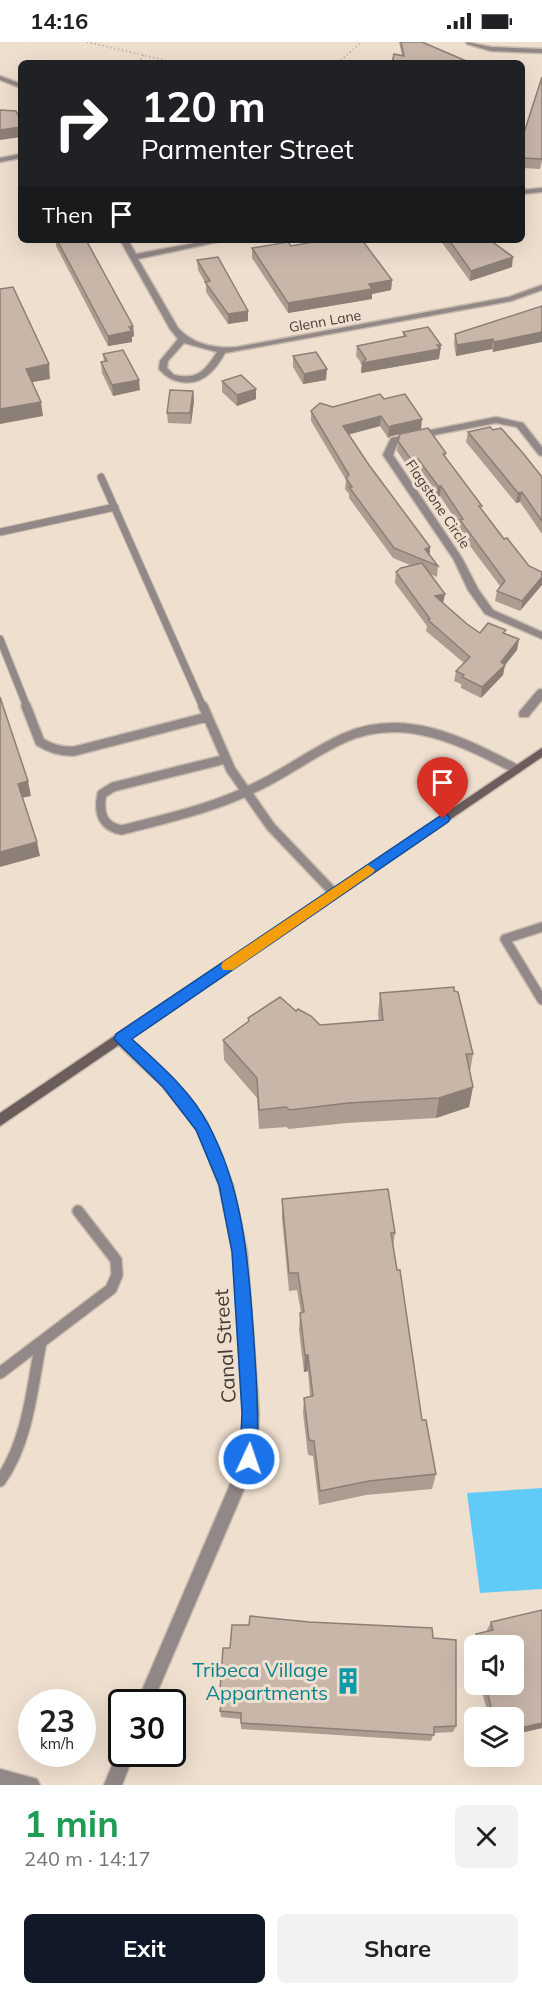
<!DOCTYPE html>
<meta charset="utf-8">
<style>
:root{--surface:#fff;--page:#f2f2f2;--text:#202124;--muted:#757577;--accent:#111827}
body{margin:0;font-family:Mulish,sans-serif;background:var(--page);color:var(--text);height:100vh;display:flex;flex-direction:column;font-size:22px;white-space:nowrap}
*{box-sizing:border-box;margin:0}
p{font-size:20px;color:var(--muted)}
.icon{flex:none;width:33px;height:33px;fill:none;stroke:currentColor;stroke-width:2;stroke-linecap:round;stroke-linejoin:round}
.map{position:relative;height:1743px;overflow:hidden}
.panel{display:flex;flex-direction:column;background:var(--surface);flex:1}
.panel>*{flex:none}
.guide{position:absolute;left:18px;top:18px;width:507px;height:183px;border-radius:9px;box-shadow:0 6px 24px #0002;background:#202124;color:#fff;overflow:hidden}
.buttons{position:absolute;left:464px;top:1593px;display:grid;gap:12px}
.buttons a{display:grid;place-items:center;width:60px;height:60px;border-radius:9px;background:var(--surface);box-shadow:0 6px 24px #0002;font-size:30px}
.speed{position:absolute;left:18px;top:1647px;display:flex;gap:12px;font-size:30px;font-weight:700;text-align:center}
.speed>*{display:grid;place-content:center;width:78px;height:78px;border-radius:50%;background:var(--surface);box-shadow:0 6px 24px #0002;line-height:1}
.speed small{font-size:15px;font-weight:400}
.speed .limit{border:3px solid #111;border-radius:9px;background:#fff;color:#111}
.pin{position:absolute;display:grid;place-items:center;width:51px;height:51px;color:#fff;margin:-62px -26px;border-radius:50% 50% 50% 0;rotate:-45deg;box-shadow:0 0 6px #0007}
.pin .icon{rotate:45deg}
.me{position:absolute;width:66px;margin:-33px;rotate:3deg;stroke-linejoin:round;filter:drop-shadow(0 0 4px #0008)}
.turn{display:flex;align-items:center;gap:21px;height:126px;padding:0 24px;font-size:27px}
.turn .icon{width:78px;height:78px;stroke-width:2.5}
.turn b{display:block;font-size:42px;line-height:51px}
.then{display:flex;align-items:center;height:57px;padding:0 24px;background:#0003;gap:12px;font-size:22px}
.round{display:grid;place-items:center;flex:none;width:63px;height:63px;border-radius:9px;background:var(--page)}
.headline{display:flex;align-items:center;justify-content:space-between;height:102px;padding:0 24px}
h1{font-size:36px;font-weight:700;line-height:45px;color:#1e9e55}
.primary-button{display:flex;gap:12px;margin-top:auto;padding:12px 24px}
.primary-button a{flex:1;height:69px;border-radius:9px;background:var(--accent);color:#fff;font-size:24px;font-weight:700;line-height:69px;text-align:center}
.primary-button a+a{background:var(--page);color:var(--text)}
.status{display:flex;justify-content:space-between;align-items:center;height:42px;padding:0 30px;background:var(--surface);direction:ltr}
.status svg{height:16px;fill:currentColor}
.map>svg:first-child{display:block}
</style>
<div class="status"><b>14:16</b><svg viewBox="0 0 49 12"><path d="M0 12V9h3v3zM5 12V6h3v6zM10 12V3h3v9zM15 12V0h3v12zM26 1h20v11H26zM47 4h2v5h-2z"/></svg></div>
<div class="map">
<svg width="542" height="1743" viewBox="0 0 542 1743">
<rect width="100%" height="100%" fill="#efdfcf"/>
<path fill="#60cbf7" d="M542,1446V1547L480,1551L467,1451Z"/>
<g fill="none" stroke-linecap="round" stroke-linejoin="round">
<defs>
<path id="lane-far2" d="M101,435L203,665
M0,490L115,465
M0,597L27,665"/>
<path id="lane-far1" d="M26,664L40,700C51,707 62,710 75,709L207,675
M203,664L231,728L271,785L334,851
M226,717L113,745L102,752C98,770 102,785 122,788C168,776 214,766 256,745C286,731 313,710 344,696C404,669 462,699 516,727
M542,885L505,897L542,958"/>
<path id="lane" d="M0,1331L111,1247L117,1233L116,1218L78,1169
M0,1439C28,1400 32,1346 41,1300"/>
<path id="street" d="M466,0L491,5L542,7V11L491,9L467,2Z
M0,34L21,42V46L0,38Z
M21,112V116L0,120V116Z
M542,146V150L522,152V148Z
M120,198H128L136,212L211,198H227L138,217L178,286C192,302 215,307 237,305L509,255L542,243V248L511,259L225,311C221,318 216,326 210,331C195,346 171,342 159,327L160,319L178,297L170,287ZM184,301L217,310C205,329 198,338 174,333L167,326L168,319Z
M496,375L523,381L542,405V414L539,413L517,385L496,381L398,400L393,413L462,516L478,547L493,568L542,590V597L485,572L468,548L454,518L383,413L391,396Z
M542,647V658L528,675H520L519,672L520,669L538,648Z
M121,992L126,993L173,1037L207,1080L233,1143L247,1210L259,1371L257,1417L153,1660H137L241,1417L243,1371L233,1210L219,1143L197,1087L163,1045L116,1001L115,997L116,993Z
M122,1705V1712H134L122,1743H104L119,1706Z
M0,1727L37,1737L40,1743H0Z"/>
<path id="secondary" d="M542,706V715L0,1084V1071Z"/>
</defs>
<use href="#lane-far2" stroke="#c9bbad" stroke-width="9"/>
<use href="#lane-far1" stroke="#c9bbad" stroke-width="12"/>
<use href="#lane" stroke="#c9bbad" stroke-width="14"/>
<use href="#street" stroke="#c9bbad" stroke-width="3"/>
<use href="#secondary" stroke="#c9bbad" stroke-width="3"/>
<path stroke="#b5a89b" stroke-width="2" stroke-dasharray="1 3" stroke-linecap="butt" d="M87,0L177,21
M139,21L143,13
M338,21L362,0"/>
<use href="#lane-far2" stroke="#928887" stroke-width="7"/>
<use href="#lane-far1" stroke="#928887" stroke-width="9"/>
<use href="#lane" stroke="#928887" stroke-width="11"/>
<use href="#street" fill="#928887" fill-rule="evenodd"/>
<use href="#secondary" fill="#6c5d5d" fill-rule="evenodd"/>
</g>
<path fill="#ac9d91" d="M399,0H422L471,21L402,13Z
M542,35V119L540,127L522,126V97Z
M56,198H86L133,284L134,294L132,295V300L108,304L56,204Z
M440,198H490L512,225L470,239Z
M252,206L392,238L391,248L372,252V257L288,271L252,216Z
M197,218L248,279L228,282L206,250V242L198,228Z
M542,264L493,310L492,307L456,314L454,302L455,292Z
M403,290L440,313H439V317L361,331L362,322L356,314L357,304L403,295Z
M103,312L140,348L113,354L102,331L101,320H104Z
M293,314L326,338L303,342L293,325Z
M222,339L256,357L237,364L222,350Z
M193,349L194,359L191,382L168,381L167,371Z
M384,357L421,388L446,411L445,414L481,468L504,497L529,524L520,569L495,559L497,549L500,544L458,488L459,483L440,454L437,455L417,428L411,429L397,409L398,399L400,392L391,394L388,396L380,384L348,393L369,423L430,505V513L438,524L437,535L430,532L443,561L467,582L480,591L505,592L519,597L517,608L505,623L503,633L481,656L461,646V642L454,639L456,629L464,621L426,589L427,584L395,541L396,530L410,523L393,516L349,456V452L345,447L346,438L311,379V369Z
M493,388L542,435V492L520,460L516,461L466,400L468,390Z
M454,949L473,1012L470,1030L473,1045L469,1065L436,1076L347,1081L289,1087L286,1085L259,1087L257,1056L224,1018L223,998L248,980V976L296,969L320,983L379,978L378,972L380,951Z
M282,1157L395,1191L393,1204L422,1378L436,1432L432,1447L366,1453L319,1463L313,1414L308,1413L303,1371L304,1356L310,1354L308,1329L304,1330L299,1288L300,1271H301L297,1248L289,1249L282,1176Z
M542,1568V1686L516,1692L513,1682V1676H489L480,1642H513V1604H474V1619L471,1606L476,1592L488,1590L487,1588L491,1580Z
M249,1583L433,1596L456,1684L453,1690L434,1691L431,1699L241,1687V1677L221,1675L220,1669L222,1655L221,1654L220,1648L230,1606Z"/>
<path fill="#8c7f76" d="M21,85V95L0,98V88Z
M513,215L512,225L470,239L471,229Z
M392,238L391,248L372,252V257L288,271V261L369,242Z
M248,269V279L228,282V272Z
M133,284L134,294L132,295V300L108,304V294L129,285Z
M542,290V300L493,310L494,300Z
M493,297L492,307L456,314L457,303Z
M441,303L439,317L361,331L362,321Z
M49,322L50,337L28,341L26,327Z
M327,327L326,338L303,342L304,332Z
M139,338L140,348L113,354L112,343Z
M256,347V357L237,364V353Z
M193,349L194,359L191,382L190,371Z
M41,360L43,374L0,382V367Z
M381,374L380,384L342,394L343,384Z
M422,377L421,388L391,394L388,396L389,386L391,384Z
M418,417L417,428L411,429L412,419Z
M438,444H441L440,454L437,455Z
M522,450L520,460L516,461L518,451Z
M430,505L429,515L425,507Z
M542,535V543L520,569L522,559Z
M445,552L443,562L435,554Z
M519,597L517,608L505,623L503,633L481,656L482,645Z
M28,739L31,754L21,756L18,742Z
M37,800L40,814L0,825V810Z
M473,1045L469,1065L436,1076L439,1056Z
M305,1313H308V1329L304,1330Z
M542,1681V1686L516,1692L520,1686Z"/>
<path fill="#c8b6a9" stroke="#8c7f76" stroke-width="1.5" d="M401,0H422L471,21H392L394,12L404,14Z
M542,35V117L523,116L522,97Z
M0,68L16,69L21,79V85L0,88Z
M57,198H86L133,284L129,285L132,289L108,294Z
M325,198H362L392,238L369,242L372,247L288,261L252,206L288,200L291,204Z
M449,198H490L513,215L471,229Z
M218,215L248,269L228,272L205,240L210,239L197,218Z
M13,245L49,322L26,327L41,360L0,367V247Z
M542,264V290L494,300L493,297L457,303L455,292Z
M428,285L441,303H437L440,307L362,321L366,317L357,304L406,294L403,290Z
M123,308L139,338L112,343L101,320L107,319L103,312Z
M316,310L327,327L304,332L293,314Z
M241,333L256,347L237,353L222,339Z
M170,348L193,349L190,371H167Z
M380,352L384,357L405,352L422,377L391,384L389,386L381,374L343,384L369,423L430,505L425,507L438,524L394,506L349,445H352L346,436L349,433L311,369L320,361L333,365Z
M490,385L493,388L501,386L522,410L542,435V479L522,450L518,451L468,390Z
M428,386L446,411L443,412L482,464H479L504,497L507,496L529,524L542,530V535L522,559L497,549L505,539L460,478L463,477L441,444H438L418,417L412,419L398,399L400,392Z
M422,521L445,552L435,554L467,582L480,591L488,581L506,588L503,591L519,597L501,620L505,623L482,645L462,635L464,633L456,629L470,615L428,578L430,577L396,530L401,526Z
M0,655L28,739L18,742L37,800L0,810Z
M454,945V949L458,950L473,1012H466L473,1045L439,1056L348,1061L290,1068L286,1065L259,1068L257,1036L223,998L249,979L248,976L280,955L296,969L298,967L311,974L320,983L383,978L380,951Z
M388,1147L395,1191H391L397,1228H400L422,1378H426L436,1432L369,1439L320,1449L314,1399L309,1398L304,1356L313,1354L308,1313H305L300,1271L304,1270L298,1231H289L282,1157Z
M542,1568V1681L520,1686L517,1675L513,1676H494L485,1642H513V1604H475L474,1599H479L476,1592L493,1588L491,1580Z
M250,1574L309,1580L432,1586L433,1596L456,1598V1684L434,1685V1693L241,1681V1671L220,1669L223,1649L220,1648L223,1606H230L232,1583H249Z"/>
<path fill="#1a73e8" stroke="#114b97" stroke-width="1.5" d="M443,772L448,773L450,777L448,780L132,997C159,1022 191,1049 208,1082C242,1145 248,1214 253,1285C256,1329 259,1372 257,1417L255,1423L249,1425L242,1423L240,1417L242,1371L232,1210L219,1143L196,1088L163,1045L114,997L116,992Z"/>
<path fill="#f59e0b" d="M368,823L375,828L373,831L233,928H223L221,924L223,920Z"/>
<defs>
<symbol id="building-bare" viewBox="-9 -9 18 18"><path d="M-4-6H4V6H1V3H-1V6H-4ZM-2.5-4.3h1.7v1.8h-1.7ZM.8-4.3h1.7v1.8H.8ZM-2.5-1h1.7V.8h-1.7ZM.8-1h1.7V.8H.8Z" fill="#0f9aa8" stroke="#efdfcf" stroke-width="2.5" paint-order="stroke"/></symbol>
</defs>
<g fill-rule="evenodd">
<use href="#building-bare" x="329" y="1620" width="38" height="38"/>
</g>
<g text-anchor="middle" stroke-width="6" stroke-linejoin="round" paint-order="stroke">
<g font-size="14" fill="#423c35" stroke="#efdfcf">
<text transform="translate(325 279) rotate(-10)" y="5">Glenn Lane</text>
<text transform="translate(438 462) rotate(56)" y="5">Flagstone Circle</text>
</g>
<g font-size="20" fill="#423c35" stroke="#efdfcf">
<text transform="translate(225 1304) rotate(-94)" y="7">Canal Street</text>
</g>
<g font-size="20" fill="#0d838f" stroke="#efdfcf" text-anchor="end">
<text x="328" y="1635">Tribeca Village<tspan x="328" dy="23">Appartments</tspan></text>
</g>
</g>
</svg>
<div class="buttons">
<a><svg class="icon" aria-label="sound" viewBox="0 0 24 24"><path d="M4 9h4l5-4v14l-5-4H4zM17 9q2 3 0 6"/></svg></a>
<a><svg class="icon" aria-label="layers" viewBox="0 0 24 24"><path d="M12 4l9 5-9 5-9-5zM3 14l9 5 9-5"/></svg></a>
</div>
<div class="speed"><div>23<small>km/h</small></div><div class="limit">30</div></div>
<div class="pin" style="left:443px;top:777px;background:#d93025"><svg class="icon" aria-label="arrive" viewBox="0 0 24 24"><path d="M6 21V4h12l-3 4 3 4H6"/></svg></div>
<svg class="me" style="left:249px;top:1417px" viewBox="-20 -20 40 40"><circle r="17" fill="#1a73e8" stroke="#fff" stroke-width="3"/><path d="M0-11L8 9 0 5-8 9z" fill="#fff"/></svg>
<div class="guide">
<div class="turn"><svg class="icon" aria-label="right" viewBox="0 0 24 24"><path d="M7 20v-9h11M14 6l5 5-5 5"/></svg><div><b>120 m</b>Parmenter Street</div></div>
<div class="then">Then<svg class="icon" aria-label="arrive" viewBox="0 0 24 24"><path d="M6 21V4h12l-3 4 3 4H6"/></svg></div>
</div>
</div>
<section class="panel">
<div class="headline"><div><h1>1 min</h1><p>240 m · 14:17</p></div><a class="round"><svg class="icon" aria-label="close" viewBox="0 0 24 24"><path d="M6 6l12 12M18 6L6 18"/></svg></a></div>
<div class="primary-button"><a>Exit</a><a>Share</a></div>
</section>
